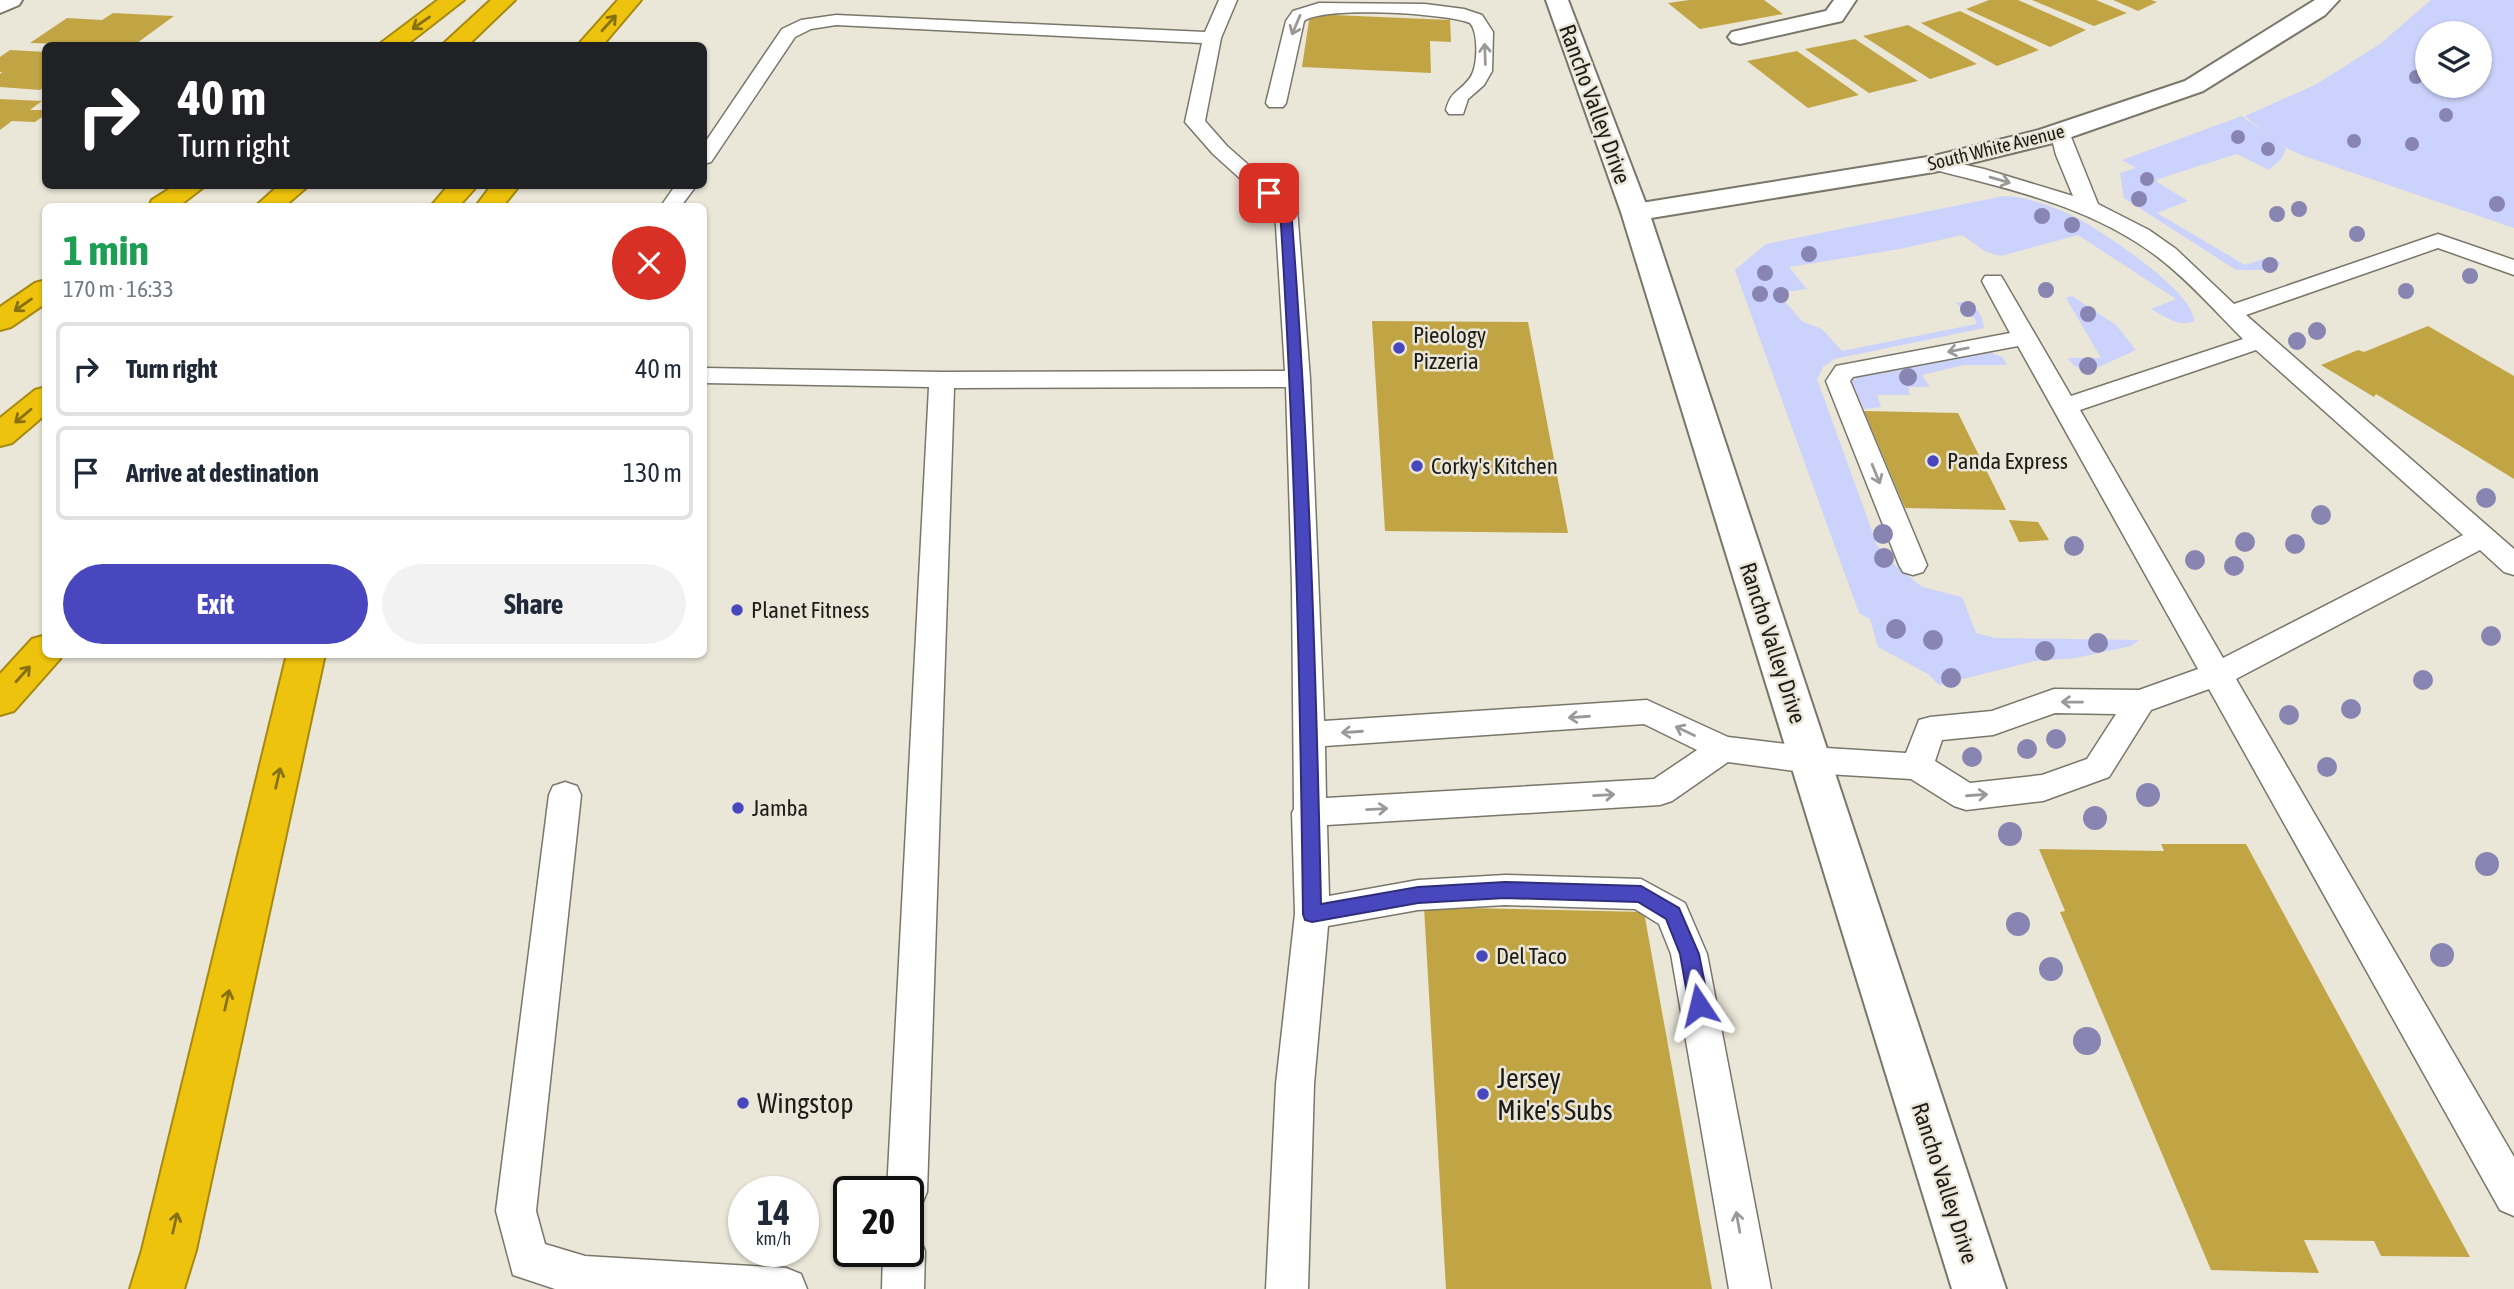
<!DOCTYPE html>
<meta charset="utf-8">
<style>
:root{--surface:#fff;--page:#f2f2f3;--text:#1f2937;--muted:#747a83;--line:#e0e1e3;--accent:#4947bd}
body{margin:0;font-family:"Asap Condensed",sans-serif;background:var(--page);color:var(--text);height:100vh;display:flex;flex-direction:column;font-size:26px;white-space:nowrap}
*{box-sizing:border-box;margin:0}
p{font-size:23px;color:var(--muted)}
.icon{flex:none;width:38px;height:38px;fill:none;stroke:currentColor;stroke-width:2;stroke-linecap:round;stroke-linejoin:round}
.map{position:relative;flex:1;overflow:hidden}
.drawer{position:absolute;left:42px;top:203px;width:665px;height:455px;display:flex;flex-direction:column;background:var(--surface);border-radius:10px;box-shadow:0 2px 5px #0004}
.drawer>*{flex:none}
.hud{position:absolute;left:42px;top:42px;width:665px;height:147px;border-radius:10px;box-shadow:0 2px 5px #0004;background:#202124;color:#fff;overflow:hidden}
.controls{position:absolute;left:2415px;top:21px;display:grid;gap:14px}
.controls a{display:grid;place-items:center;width:77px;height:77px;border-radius:50%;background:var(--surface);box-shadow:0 2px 5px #0004;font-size:35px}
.speed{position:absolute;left:728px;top:1176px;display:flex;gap:14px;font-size:35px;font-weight:700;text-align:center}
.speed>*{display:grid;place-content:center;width:91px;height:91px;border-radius:50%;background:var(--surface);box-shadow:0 2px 5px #0004;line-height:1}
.speed small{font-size:18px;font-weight:400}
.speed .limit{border:4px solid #111;border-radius:10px;background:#fff;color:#111}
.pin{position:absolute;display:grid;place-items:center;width:60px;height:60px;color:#fff;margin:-30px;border-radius:14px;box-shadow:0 4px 10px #0006}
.me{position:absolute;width:77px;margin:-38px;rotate:350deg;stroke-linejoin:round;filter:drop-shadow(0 0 5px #0008)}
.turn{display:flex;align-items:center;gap:24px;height:147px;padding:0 21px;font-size:32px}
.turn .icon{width:91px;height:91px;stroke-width:2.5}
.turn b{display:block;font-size:49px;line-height:60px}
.round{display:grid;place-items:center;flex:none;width:74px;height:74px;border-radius:37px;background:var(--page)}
.summary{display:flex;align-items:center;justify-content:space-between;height:119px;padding:0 21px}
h1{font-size:42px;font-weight:700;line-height:52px;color:#1e9e55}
.cta{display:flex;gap:14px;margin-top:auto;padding:14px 21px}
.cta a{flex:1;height:80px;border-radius:42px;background:var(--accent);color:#fff;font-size:28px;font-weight:700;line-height:80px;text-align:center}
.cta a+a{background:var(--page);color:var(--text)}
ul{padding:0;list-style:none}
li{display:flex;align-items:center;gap:21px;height:94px;margin:0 14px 10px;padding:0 7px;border:4px solid var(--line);border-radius:10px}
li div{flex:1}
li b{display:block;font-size:26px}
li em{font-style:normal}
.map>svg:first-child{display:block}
</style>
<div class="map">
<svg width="2514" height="1289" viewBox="0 0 2514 1289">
<rect width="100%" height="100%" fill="#eae6d8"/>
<path fill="#cbd2fb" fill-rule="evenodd" d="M2431,0H2514V228L2301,155L2283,146L2286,149L2282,158L2269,170L2237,154L2158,179L2157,182L2188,201L2157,213L2245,265L2270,257L2281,263L2275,270H2236L2124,198L2120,173L2136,168L2122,160L2242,116L2265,133L2245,116L2315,85L2380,44ZM2427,33H2480V86H2427Z
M2004,196C2027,197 2050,205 2071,215C2098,228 2195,292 2194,321C2179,328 2164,316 2151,309L2176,299L2078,235L2001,256L1986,252L1962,235L1900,249L1789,267L1807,289L1777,293L1803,322L1822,329L1842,351L1976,324V320L1956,303C1972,299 1983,313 1984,328L1834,359L1823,367L1817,379L1877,545L1890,561L1922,587L1962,597L1976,633L1995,638L2139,640L2131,646L2075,658L2035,661L1939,685L1928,674L1878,647L1870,619L1859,613L1735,270L1766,244Z
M2072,296L2116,325L2136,350L2088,372L2073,365L2068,358H2101L2066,298Z
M1986,351L2002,357L2007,365H1964L1922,375L1930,387H1908L1910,395H1877L1881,407L1864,409L1851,381L1864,374Z"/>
<path fill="#c1a545" d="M1689,0H1764L1783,14L1700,29L1668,3Z
M1989,0H2018L2086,30L2050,47L1966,9Z
M2032,0H2096L2127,13L2094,26Z
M2113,0H2151L2157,2L2138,11Z
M1960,11L2039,50L1997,66L1921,23Z
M113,13L174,16L133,46L30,43L67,18L102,20Z
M1310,14L1450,20L1451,42L1430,41L1431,73L1302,67Z
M1908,25L1977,64L1930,79L1863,36Z
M1855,39L1918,81L1869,93L1805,49Z
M10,50L46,52V85L40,90L0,87V74L2,72H0V57Z
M1797,51L1859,95L1808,108L1747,61Z
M0,99L42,101L30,110H46V114L35,122L12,121L0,130Z
M1372,321L1528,322L1568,533L1385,531Z
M2428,326L2514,376V479L2376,394L2374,397L2321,365L2358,350L2364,352Z
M1864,411L1958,413L2006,510L1905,508Z
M2009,520L2038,522L2049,540L2019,542Z
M2161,844H2246L2470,1257L2381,1256L2374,1241L2304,1240L2319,1273L2211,1270L2060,912L2065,911L2039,849L2164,851Z
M1424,907L1644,912L1712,1289H1446Z"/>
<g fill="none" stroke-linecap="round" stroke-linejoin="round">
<defs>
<path id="service" d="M1219,0H1237L1221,38L1205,121L1227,146L1297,208L1310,379L1324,721L1647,700L1728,737L1810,747L1906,753L1919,720L1930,717L1992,711L2054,689L2139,690L2198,669L2018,346L1853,377L1850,381L1927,565L1923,572L1913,575L1903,572L1899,565L1826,381L1836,366L2010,333L1982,281L1985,276H2001L2004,281L2071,396L2243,339C2216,312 2189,281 2159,258C2092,206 2006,188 1927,168L1924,164L1927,160L1934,158L1984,169L2073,196L2056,155L2050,131L2053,127H2067L2098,204L2149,230L2176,249L2234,304L2438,234L2514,260V275L2438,248L2246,315L2514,549V575L2504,572L2480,550L2236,679L2514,1157V1216L2500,1210L2209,689L2151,710L2109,777L2043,801L1966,810L1954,806L1911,779L1810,773L1728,762L1672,801L1660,805L1327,825L1329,896L1418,880L1505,875L1641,879L1685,903L1707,954L1771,1289H1729L1671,954L1659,924L1635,909L1505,905L1418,910L1328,926L1314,1084L1308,1289H1266L1276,1084L1295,914L1292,813L1294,809L1292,585L1286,387L954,388L927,1192L921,1206L908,1212V1192H887L929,387L704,383V368L942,372L1285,371L1275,210L1213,154L1185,122L1202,43L836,25L811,29L795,37L711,162L704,164V144L782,29L801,20L836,15L1205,32ZM2256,350L2463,535L2223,658L2080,410ZM2055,713L2116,714L2087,759L2042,775L1970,783L1935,761L1942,740L1993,735ZM1644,724L1697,750L1654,779L1326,798L1325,746Z
M1319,3L1425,4L1464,9L1482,15L1493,32L1492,71L1484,85L1468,99L1463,114H1449L1446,110C1451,90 1459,93 1470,78C1478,67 1479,33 1470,23C1444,13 1324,6 1304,21L1286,103L1283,107H1269L1266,103L1286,21L1293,11Z
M675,186H696L681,206H661Z
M565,782L577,786L581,795L536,1211L545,1244L585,1256L786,1268L801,1274L807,1289H555L513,1275L496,1211L549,795L553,786Z
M908,1232L919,1236L925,1251L924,1289H882L883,1251H908Z"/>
<path id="minor" d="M0,0H22L19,5L0,13Z
M1546,0H1568L1649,212L1645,218L1635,220L1625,218L1621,212Z
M1834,0H1856L1842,21L1740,44L1732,42L1728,37L1732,32L1826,11Z"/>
<path id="tertiary" d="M2315,0H2339L2325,15L2203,91L2057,142L1934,172L1651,218L2006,1289H1952L1621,212L1625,206L1635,204L1934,156L2039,130L2185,81Z"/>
<path id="motorway" d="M438,0H464L405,46H377Z
M491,0H515L467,46H441Z
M618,0H641L602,46H577Z
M174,186H205L179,206H149L152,200Z
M278,186H308L285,206H256Z
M448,186H477L459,206H431Z
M491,186H519L503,206H476Z
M46,280V303L11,327L0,330V307L35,283Z
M46,387V414L12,443L0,446V418L35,390Z
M46,635V654H62L60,659L14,711L0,715V674L32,639Z
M287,654H325L196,1250L184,1289H130L142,1250Z"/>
</defs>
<use href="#service" stroke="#79766a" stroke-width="3"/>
<use href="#minor" stroke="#79766a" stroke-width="4"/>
<use href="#tertiary" stroke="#79766a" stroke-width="4"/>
<use href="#motorway" stroke="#a58911" stroke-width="4"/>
<use href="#service" fill="#fff" fill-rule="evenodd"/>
<use href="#minor" fill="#fff" fill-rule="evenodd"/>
<use href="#tertiary" fill="#fff" fill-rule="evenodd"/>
<use href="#motorway" fill="#eec30d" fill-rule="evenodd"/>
</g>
<g fill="#8885b2">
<circle cx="2416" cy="77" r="7"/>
<circle cx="2446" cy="115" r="7"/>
<circle cx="2238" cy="137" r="7"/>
<circle cx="2354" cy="141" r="7"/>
<circle cx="2412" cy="144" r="7"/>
<circle cx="2268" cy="149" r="7"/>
<circle cx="2147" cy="179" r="7"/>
<circle cx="2139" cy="199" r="8"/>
<circle cx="2497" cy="204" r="8"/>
<circle cx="2299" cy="209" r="8"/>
<circle cx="2277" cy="214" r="8"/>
<circle cx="2042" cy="216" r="8"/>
<circle cx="2072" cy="225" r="8"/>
<circle cx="2357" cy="234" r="8"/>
<circle cx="1809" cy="254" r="8"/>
<circle cx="2270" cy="265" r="8"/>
<circle cx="1765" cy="273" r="8"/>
<circle cx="2470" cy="276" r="8"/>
<circle cx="2046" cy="290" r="8"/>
<circle cx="2406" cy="291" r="8"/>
<circle cx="1760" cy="294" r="8"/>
<circle cx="1781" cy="295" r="8"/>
<circle cx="1968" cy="309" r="8"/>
<circle cx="2088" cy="314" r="8"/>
<circle cx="2317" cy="331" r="9"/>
<circle cx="2297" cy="341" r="9"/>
<circle cx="2088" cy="366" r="9"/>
<circle cx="1908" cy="377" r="9"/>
<circle cx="2486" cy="498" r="10"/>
<circle cx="2321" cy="515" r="10"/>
<circle cx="1883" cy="534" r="10"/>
<circle cx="2245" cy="542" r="10"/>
<circle cx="2295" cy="544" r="10"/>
<circle cx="2074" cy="546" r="10"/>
<circle cx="1884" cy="558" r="10"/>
<circle cx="2195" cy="560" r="10"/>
<circle cx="2234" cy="566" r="10"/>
<circle cx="1896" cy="629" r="10"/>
<circle cx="2491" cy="636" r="10"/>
<circle cx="1933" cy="640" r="10"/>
<circle cx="2098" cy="643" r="10"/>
<circle cx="2045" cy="651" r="10"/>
<circle cx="1951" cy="678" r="10"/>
<circle cx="2423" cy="680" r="10"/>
<circle cx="2351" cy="709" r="10"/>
<circle cx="2289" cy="715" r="10"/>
<circle cx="2056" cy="739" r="10"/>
<circle cx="2027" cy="749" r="10"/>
<circle cx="1972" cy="757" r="10"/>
<circle cx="2327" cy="767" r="10"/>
<circle cx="2148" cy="795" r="12"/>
<circle cx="2095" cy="818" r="12"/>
<circle cx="2010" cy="834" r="12"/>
<circle cx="2487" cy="864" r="12"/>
<circle cx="2018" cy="924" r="12"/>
<circle cx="2442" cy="955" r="12"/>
<circle cx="2051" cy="969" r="12"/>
<circle cx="2087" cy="1041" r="14"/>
</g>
<defs><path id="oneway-shaft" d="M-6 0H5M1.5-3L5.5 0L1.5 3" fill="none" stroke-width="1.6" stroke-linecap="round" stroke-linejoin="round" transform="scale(1.75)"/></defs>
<g stroke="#867012">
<use href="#oneway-shaft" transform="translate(421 23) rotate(145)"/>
<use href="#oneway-shaft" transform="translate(609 23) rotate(-48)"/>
<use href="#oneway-shaft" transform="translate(23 305) rotate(145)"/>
<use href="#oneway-shaft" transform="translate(23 416) rotate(140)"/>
<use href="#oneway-shaft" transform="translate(23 674) rotate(-48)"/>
<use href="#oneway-shaft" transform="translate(278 778) rotate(-77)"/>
<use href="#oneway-shaft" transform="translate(227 1000) rotate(-77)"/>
<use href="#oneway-shaft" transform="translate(175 1223) rotate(-77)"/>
</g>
<g stroke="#9a9997">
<use href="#oneway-shaft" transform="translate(1296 25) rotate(113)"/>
<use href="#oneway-shaft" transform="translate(1485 54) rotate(-92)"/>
<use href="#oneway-shaft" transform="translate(2000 180) rotate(16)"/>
<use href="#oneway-shaft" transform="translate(1958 350) rotate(169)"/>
<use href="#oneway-shaft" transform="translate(1876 474) rotate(68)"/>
<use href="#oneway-shaft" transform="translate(2072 702) rotate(-179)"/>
<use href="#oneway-shaft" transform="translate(1579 717) rotate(176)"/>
<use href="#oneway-shaft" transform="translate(1685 731) rotate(-154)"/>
<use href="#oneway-shaft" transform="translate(1352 732) rotate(176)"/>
<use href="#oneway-shaft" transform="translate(1604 795) rotate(-3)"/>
<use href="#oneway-shaft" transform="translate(1977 795) rotate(-4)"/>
<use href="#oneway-shaft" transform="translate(1377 809) rotate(-3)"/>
<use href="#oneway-shaft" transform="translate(1738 1222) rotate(-100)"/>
</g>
<path fill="#4947bd" stroke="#2f2e7b" stroke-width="2" d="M1265,191H1273L1291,208C1309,440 1316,672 1321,904L1418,887L1505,882L1641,886L1679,908L1699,954L1709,1005L1706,1012L1699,1014L1692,1012L1689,1005L1680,954L1666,919L1638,902L1505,898L1418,903L1312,922L1305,920L1303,914C1300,678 1295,444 1280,209L1265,196Z"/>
<g fill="#4947bd" stroke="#eae6d8" stroke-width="2.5">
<circle cx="1399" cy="348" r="7"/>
<circle cx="1933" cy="461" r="7"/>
<circle cx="1417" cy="466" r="7"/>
<circle cx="737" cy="610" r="7"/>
<circle cx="738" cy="808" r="7"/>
<circle cx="1482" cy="956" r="7"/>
<circle cx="1483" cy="1094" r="7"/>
<circle cx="743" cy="1103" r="7"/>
</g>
<g text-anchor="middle" stroke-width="5" stroke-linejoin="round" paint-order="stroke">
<g font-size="19" fill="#1e1c18" stroke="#eae6d8">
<text transform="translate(1996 147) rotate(-14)" y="7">South White Avenue</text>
</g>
<g font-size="23" fill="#1e1c18" stroke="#eae6d8">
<text transform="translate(1595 104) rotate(70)" y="8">Rancho Valley Drive</text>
<text transform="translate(1773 643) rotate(72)" y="8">Rancho Valley Drive</text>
<text transform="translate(1945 1183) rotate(72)" y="8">Rancho Valley Drive</text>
</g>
<g font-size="23" fill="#1e1c18" stroke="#eae6d8" text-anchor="start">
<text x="1413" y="343">Pieology<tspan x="1413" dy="26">Pizzeria</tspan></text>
<text x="1947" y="469">Panda Express</text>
<text x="1431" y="474">Corky's Kitchen</text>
<text x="751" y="618">Planet Fitness</text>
<text x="752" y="816">Jamba</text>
<text x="1496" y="964">Del Taco</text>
</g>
<g font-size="28" fill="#1e1c18" stroke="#eae6d8" text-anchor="start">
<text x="1497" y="1088">Jersey<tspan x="1497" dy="32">Mike's Subs</tspan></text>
<text x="757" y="1113">Wingstop</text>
</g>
</g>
</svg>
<div class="controls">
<a><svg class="icon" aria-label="layers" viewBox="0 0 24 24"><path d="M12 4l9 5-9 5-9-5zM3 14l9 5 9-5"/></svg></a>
</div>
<div class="speed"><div>14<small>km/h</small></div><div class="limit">20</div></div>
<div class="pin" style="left:1269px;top:193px;background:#d93025"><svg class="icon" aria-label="arrive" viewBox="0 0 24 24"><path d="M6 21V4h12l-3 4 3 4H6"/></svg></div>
<svg class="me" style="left:1699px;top:1005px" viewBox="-20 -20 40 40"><path d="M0-17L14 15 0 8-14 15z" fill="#4947bd" stroke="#fff" stroke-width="4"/></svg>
<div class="hud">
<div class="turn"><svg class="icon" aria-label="right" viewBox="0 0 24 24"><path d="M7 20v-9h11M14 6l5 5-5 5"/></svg><div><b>40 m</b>Turn right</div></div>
</div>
<section class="drawer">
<div class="summary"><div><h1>1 min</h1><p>170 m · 16:33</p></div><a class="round" style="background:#d93025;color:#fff"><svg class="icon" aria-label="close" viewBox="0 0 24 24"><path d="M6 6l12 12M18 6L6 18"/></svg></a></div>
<ul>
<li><svg class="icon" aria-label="right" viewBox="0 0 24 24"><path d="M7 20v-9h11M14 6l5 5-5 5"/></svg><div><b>Turn right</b></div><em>40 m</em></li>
<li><svg class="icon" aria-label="arrive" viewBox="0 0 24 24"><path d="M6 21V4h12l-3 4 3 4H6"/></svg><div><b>Arrive at destination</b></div><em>130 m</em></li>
</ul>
<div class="cta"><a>Exit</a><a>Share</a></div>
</section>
</div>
